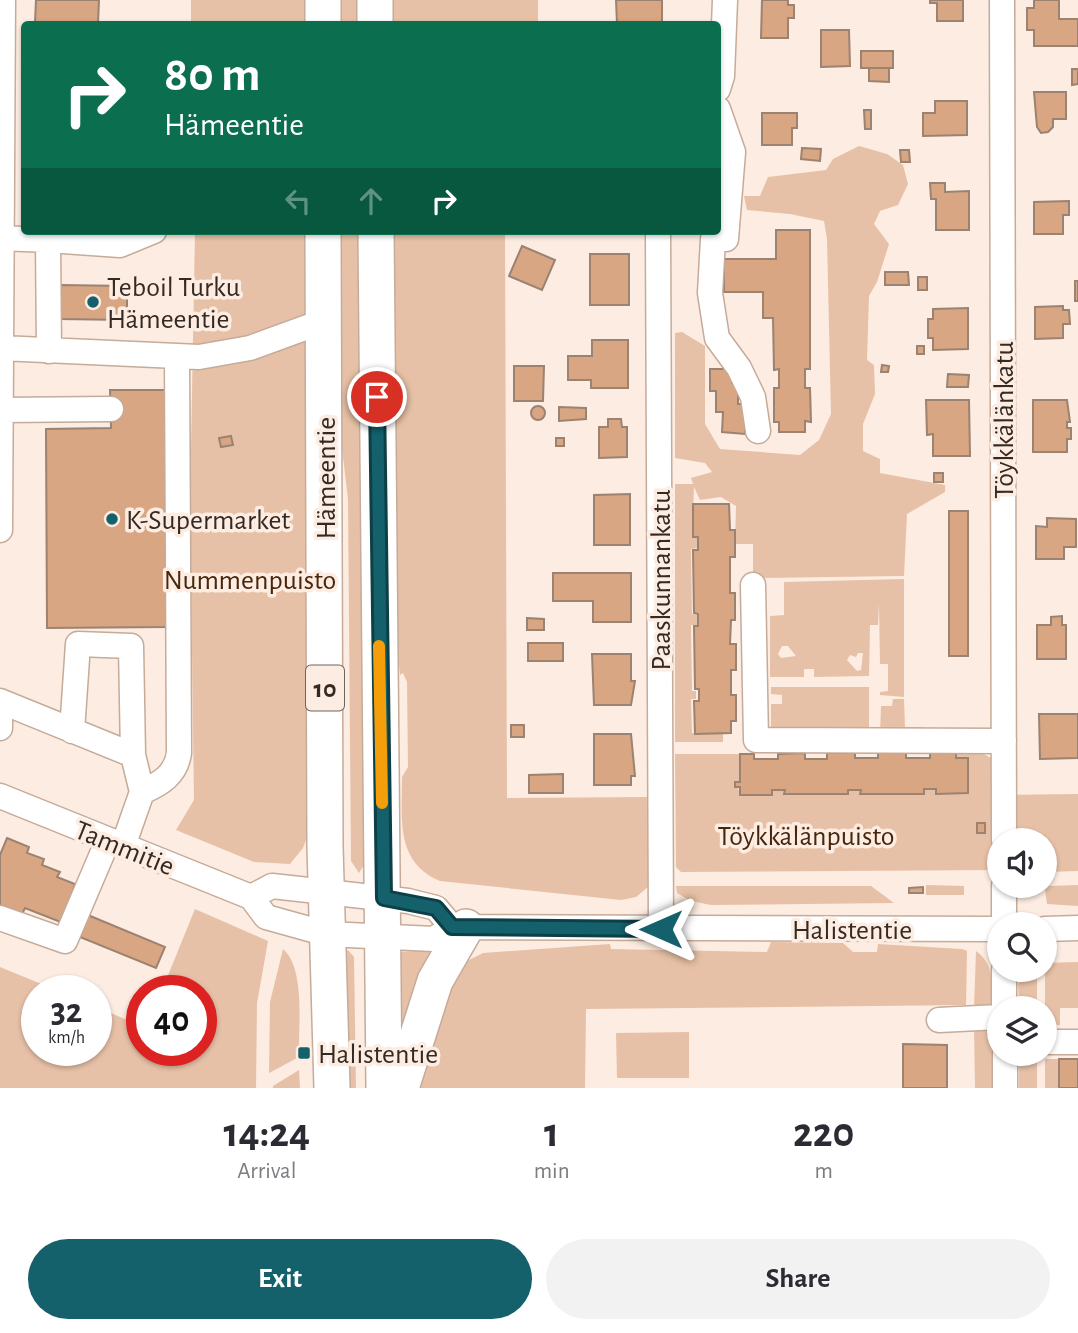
<!DOCTYPE html>
<meta charset="utf-8">
<style>
:root{--surface:#fff;--page:#f2f2f3;--text:#2b2b33;--muted:#7c7c81;--accent:#14616c}
body{margin:0;font-family:"Alegreya Sans",sans-serif;background:var(--page);color:var(--text);height:100vh;display:flex;flex-direction:column;font-size:26px;white-space:nowrap}
*{box-sizing:border-box;margin:0}
p{font-size:23px;color:var(--muted)}
.icon{flex:none;width:38px;height:38px;fill:none;stroke:currentColor;stroke-width:2;stroke-linecap:round;stroke-linejoin:round}
.map{position:relative;height:1088px;overflow:hidden}
.side{display:flex;flex-direction:column;background:var(--surface);flex:1}
.side>*{flex:none}
.hud{position:absolute;left:21px;top:21px;width:700px;height:214px;border-radius:7px;box-shadow:0 2px 5px #0004;background:#0b6e4f;color:#fff;overflow:hidden}
.tools{position:absolute;left:987px;top:828px;display:grid;gap:14px}
.tools a{display:grid;place-items:center;width:70px;height:70px;border-radius:50%;background:var(--surface);box-shadow:0 2px 5px #0004;font-size:35px}
.speed{position:absolute;left:21px;top:975px;display:flex;gap:14px;font-size:35px;font-weight:700;text-align:center}
.speed>*{display:grid;place-content:center;width:91px;height:91px;border-radius:50%;background:var(--surface);box-shadow:0 2px 5px #0004;line-height:1}
.speed small{font-size:18px;font-weight:400}
.speed .limit{border:10px solid #d22;background:#fff;color:#111}
.pin{position:absolute;display:grid;place-items:center;width:60px;height:60px;color:#fff;margin:-30px;border:4px solid #fff;border-radius:50%;box-shadow:0 2px 7px #0007}
.me{position:absolute;width:77px;margin:-38px;rotate:270deg;stroke-linejoin:round;filter:drop-shadow(0 0 5px #0008)}
.turn{display:flex;align-items:center;gap:24px;height:147px;padding:0 28px;font-size:32px}
.turn .icon{width:91px;height:91px;stroke-width:2.5}
.turn b{display:block;font-size:49px;line-height:60px}
.lanes{display:flex;align-items:center;height:66px;padding:0 28px;background:#0003;justify-content:center;gap:35px;direction:ltr}
.lanes .off{opacity:.35}
.eta{display:flex;justify-content:space-evenly;align-items:center;height:119px;text-align:center}
.eta b{font-size:42px;font-weight:600;line-height:49px}
.primary-button{display:flex;gap:14px;margin-top:auto;padding:14px 28px}
.primary-button a{flex:1;height:80px;border-radius:42px;background:var(--accent);color:#fff;font-size:28px;font-weight:600;line-height:80px;text-align:center}
.primary-button a+a{background:var(--page);color:var(--text)}
.map>svg:first-child{display:block}
</style>
<div class="map">
<svg width="1078" height="1088" viewBox="0 0 1078 1088">
<rect width="100%" height="100%" fill="#fdece1"/>
<path fill="#e7c1a7" fill-rule="evenodd" d="M191,0H307V24H191Z
M336,0H363V24H336Z
M391,0H538V24H391Z
M859,146L887,154L903,165L908,184L898,205L880,211L874,224L889,244L877,282L869,296L867,360L874,365L875,394L863,424V451L880,459V473L945,485V492L907,514L904,576L753,578V544H735L736,506L721,497L700,500L694,487L692,538H697V548L691,549L692,614L697,615V625H691L692,691H696V699H691L692,733H723V742H675V484H693L691,478L712,472L705,463L675,458V333L682,332L705,346V424L720,449L800,455L819,440L831,414L827,239L824,221L790,214L747,210L744,196H760L768,177L826,170L833,159Z
M195,231H307L309,832L303,848L290,864L254,862L176,830L194,800L190,501Z
M337,231H364L366,862L359,873L351,861L348,499L338,415Z
M393,231H505L507,798L649,797L648,887L636,897L621,900L440,881C395,862 402,819 402,777L408,767L407,682L403,673L400,675L394,612Z
M904,579V697L880,695V692L888,691V664H880L879,604L878,625H870L869,676L814,677V669H804V677H770V616L784,615V582ZM782,646H788L796,656L781,658L778,654ZM858,653H863L861,670L857,671L847,660L850,655L856,657Z
M771,687H869V734L771,729V704H782V695L771,694Z
M893,699H904L905,727H922V734H880L881,706H892Z
M956,752L982,753L991,758V795L1078,794V871L1045,872V840H999V870L681,872L676,867L675,754H740V782H736L740,794L772,795V790H785V794H848V790H861V794H923L924,789H936V794H968V758H956Z
M926,885L964,886V895H926Z
M1078,885V906L1047,904L1045,890L1049,886Z
M676,886H871L894,903L711,905L691,901L677,893Z
M195,909L268,941L257,1003L256,1088H0V967L56,990H37V1050H96V1007L142,1026V1050H201V990H162Z
M771,942L843,943L853,952H877L878,944L962,949L967,951L966,1005L586,1009L585,1088H420L433,1017L461,964L483,953L610,944L611,949L767,952Z
M283,949C306,969 298,1028 299,1057L269,1073L270,1002Z
M348,950L354,957L356,1088H346L344,953Z
M434,950L402,1051L397,952Z
M976,951C994,964 992,982 993,1003L992,1006L974,1008Z
M1078,962V1008H1060V1025H1045V963Z
M1023,970H1037V1008H1019L1018,985Z
M974,1028L992,1030L993,1088H975Z
M689,1032V1078H617L616,1033Z
M1019,1054H1037V1088H1019Z
M1045,1059H1059V1088H1045Z
M299,1070L300,1088H273V1086Z"/>
<path fill="#d8a683" stroke="#9b8271" stroke-width="2" d="M36,0H99L98,23L35,22Z
M616,0H662V24H617Z
M762,0H788V5H794V18H788V38H761Z
M930,0H963V21H937V3H930Z
M1034,0H1059V19H1078V46H1034V30H1027V8H1034Z
M821,30H849L850,66L821,67Z
M861,51H893V68H861Z
M869,68H889V82L869,81Z
M1072,69H1078V84L1072,85Z
M1034,92H1066V119H1053V127L1048,132L1041,133L1037,127Z
M935,101H967V135L923,136V113H935Z
M864,110H871V129H865Z
M762,113H797V128H792V145H762Z
M802,148L821,149L820,161L801,159Z
M900,150H909L910,162H901Z
M930,183H945V192L969,191V230H936V199H931Z
M1069,201V215H1063V234H1034V202Z
M776,230H810V369H805V388H810L811,422L805,421V432H779V422H774V388H779V369L774,370L773,318H763V292H724V259H776Z
M522,246L555,260L542,290L509,276Z
M590,254H629V305H590Z
M885,272H908L909,285H885Z
M918,277H927V290H918Z
M1075,281H1078V301H1075Z
M60,285L127,286V320L59,319Z
M1063,306V310H1069L1070,324H1063V338L1035,339V307Z
M968,308V349L933,350V338H928V319H933V309Z
M592,340H628V388H591V380H568V356H592Z
M917,346H924V354H917Z
M882,365L889,366L888,372H881Z
M514,366H544L543,401H514Z
M710,369H732V383H738V404H745V434L722,432L723,412H716V391H710Z
M948,374L969,375L968,387H947Z
M110,390H166L167,627L47,628L46,429L111,428Z
M926,400H969L970,456H933V434L927,435Z
M1033,400H1067L1070,422H1067V428H1071V439H1067V452H1033Z
M531 413a7 7 0 1 1 14 0a7 7 0 1 1-14 0Z
M559,407L586,408V419L559,421Z
M608,419H621L622,427H627V457L599,458V427H608Z
M231,436L233,445L221,447L219,438Z
M556,438H564V446H556Z
M934,473H943V482H934Z
M630,494V545H594V495Z
M693,504H729L730,530H735V557H730V593H735V620H731L730,644H736V670H731V695H736V721H731V733L695,734L694,701H699V689H695L694,626H698V614L694,613L693,550H698V537H693Z
M949,511H968V656H949Z
M1047,518L1076,519V547H1064V559H1036V526L1047,527Z
M553,573H631V622H593V601H553Z
M1062,616V625H1066V659H1037V625H1051V617Z
M527,618L544,619V630H527Z
M528,643H563V661H528Z
M592,654H631V681H635L631,705H594Z
M1039,714H1078V758L1040,759Z
M511,725H524V737H511Z
M594,734H631L635,776H631V785H594Z
M956,752V758H968V793L936,794V789H924V794H860L861,790H848V794H784L785,790H772V795H740V787H735V782H740V754H754V759H778V754L805,753V759H827V753H855V758H878V753H906V758H930V753Z
M563,774V793H529V775Z
M977,823H985V833H977Z
M7,838L29,847L27,853L44,859L42,865L60,872L57,877L75,884L63,923L25,908L21,916L0,908V855Z
M923,887V893H909V888Z
M83,913L165,947L156,968L75,935Z
M903,1044L947,1045V1088H903Z
M1059,1059H1078V1088H1059Z"/>
<g fill="none" stroke-linecap="round" stroke-linejoin="round">
<defs>
<path id="minor" d="M1002,0L1004,840
M718,89L722,76L725,0
M718,109L733,152L726,239H713L710,293L717,338L739,368L753,397L758,431
M658,231L661,929
M1,238L48,240L49,351
M48,240L120,245L154,231
M1,348L199,357L250,348L324,321
M1,410L111,409
M0,530L3,0
M753,585L756,740L1004,741
M0,701L133,755
M0,714V728
M72,731L78,644L131,646L133,755L142,792L123,846
M142,792C160,784 176,775 179,753L177,357
M0,796L251,897L266,917L327,934L434,939L452,927L999,929
M1004,886V924
M251,897L272,886L408,901L436,908L452,927
M0,918L65,941L108,840
M1045,929L1078,928
M1004,1008V970
M939,1020L999,1017
M1045,1042H1078
M1005,1054V1088"/>
<path id="highway" d="M375,0V24
M323,24V0
M323,231L325,847L332,1088
M376,231L384,1088
M401,1088L435,981L466,927"/>
</defs>
<use href="#minor" stroke="#c5ab99" stroke-width="27"/>
<use href="#highway" stroke="#c5ab99" stroke-width="38"/>
<use href="#minor" stroke="#fff" stroke-width="24"/>
<use href="#highway" stroke="#fff" stroke-width="35"/>
</g>
<g fill="none" stroke-linecap="round" stroke-linejoin="round">
<defs>
<path id="route" d="M377,397L384,898L436,908L452,927L661,929"/>
</defs>
<use href="#route" stroke="#0d3f46" stroke-width="18"/>
<use href="#route" stroke="#14616c" stroke-width="12"/>
<path stroke="#f59e0b" stroke-width="12" d="M379,646L382,803"/>
</g>
<g fill="#14616c" stroke="#fdece1" stroke-width="2.5">
<circle cx="93" cy="302" r="7"/>
<circle cx="112" cy="519" r="7"/>
<rect x="297" y="1046" width="14" height="14" rx="3.5"/>
</g>
<g text-anchor="middle" stroke-width="7" stroke-linejoin="round" paint-order="stroke">
<rect fill="#fdece1" stroke="#71645c" stroke-width="2" x="306" y="665.5" width="38" height="45" rx="5"/>
<g font-size="26" font-weight="bold" fill="#352a23">
<text x="325" y="697">10</text>
</g>
<g font-size="28" fill="#352a23" stroke="#fdece1" text-anchor="start">
<text x="107" y="296">Teboil Turku<tspan x="107" dy="32">Hämeentie</tspan></text>
<text x="126" y="529">K-Supermarket</text>
<text x="318" y="1063">Halistentie</text>
</g>
<g font-size="28" fill="#352a23" stroke="#fdece1">
<text transform="translate(1003 420) rotate(-90)" y="10">Töykkälänkatu</text>
<text transform="translate(325 478) rotate(-90)" y="10">Hämeentie</text>
<text transform="translate(660 580) rotate(-90)" y="10">Paaskunnankatu</text>
<text transform="translate(125 847) rotate(22)" y="10">Tammitie</text>
<text x="852" y="939">Halistentie</text>
</g>
<g font-size="28" fill="#48260b" stroke="#fdece1">
<text x="250" y="589">Nummenpuisto</text>
<text x="806" y="845">Töykkälänpuisto</text>
</g>
</g>
</svg>
<div class="tools">
<a><svg class="icon" aria-label="sound" viewBox="0 0 24 24"><path d="M4 9h4l5-4v14l-5-4H4zM17 9q2 3 0 6"/></svg></a>
<a><svg class="icon" aria-label="search" viewBox="0 0 24 24"><circle cx="10" cy="10" r="6"/><path d="M15 15l6 6"/></svg></a>
<a><svg class="icon" aria-label="layers" viewBox="0 0 24 24"><path d="M12 4l9 5-9 5-9-5zM3 14l9 5 9-5"/></svg></a>
</div>
<div class="speed"><div>32<small>km/h</small></div><div class="limit">40</div></div>
<div class="pin" style="left:377px;top:397px;background:#d93025"><svg class="icon" aria-label="arrive" viewBox="0 0 24 24"><path d="M6 21V4h12l-3 4 3 4H6"/></svg></div>
<svg class="me" style="left:661px;top:929px" viewBox="-20 -20 40 40"><path d="M0-17L14 15 0 8-14 15z" fill="#14616c" stroke="#fff" stroke-width="4"/></svg>
<div class="hud">
<div class="turn"><svg class="icon" aria-label="right" viewBox="0 0 24 24"><path d="M7 20v-9h11M14 6l5 5-5 5"/></svg><div><b>80 m</b>Hämeentie</div></div>
<div class="lanes"><svg class="icon off" aria-label="left" viewBox="0 0 24 24"><path d="M17 20v-9H6M10 6l-5 5 5 5"/></svg><svg class="icon off" aria-label="ahead" viewBox="0 0 24 24"><path d="M12 20V5M6 11l6-6 6 6"/></svg><svg class="icon" aria-label="right" viewBox="0 0 24 24"><path d="M7 20v-9h11M14 6l5 5-5 5"/></svg></div>
</div>
</div>
<section class="side">
<div class="eta">
<div><b>14:24</b><p>Arrival</p></div>
<div><b>1</b><p>min</p></div>
<div><b>220</b><p>m</p></div>
</div>
<div class="primary-button"><a>Exit</a><a>Share</a></div>
</section>
